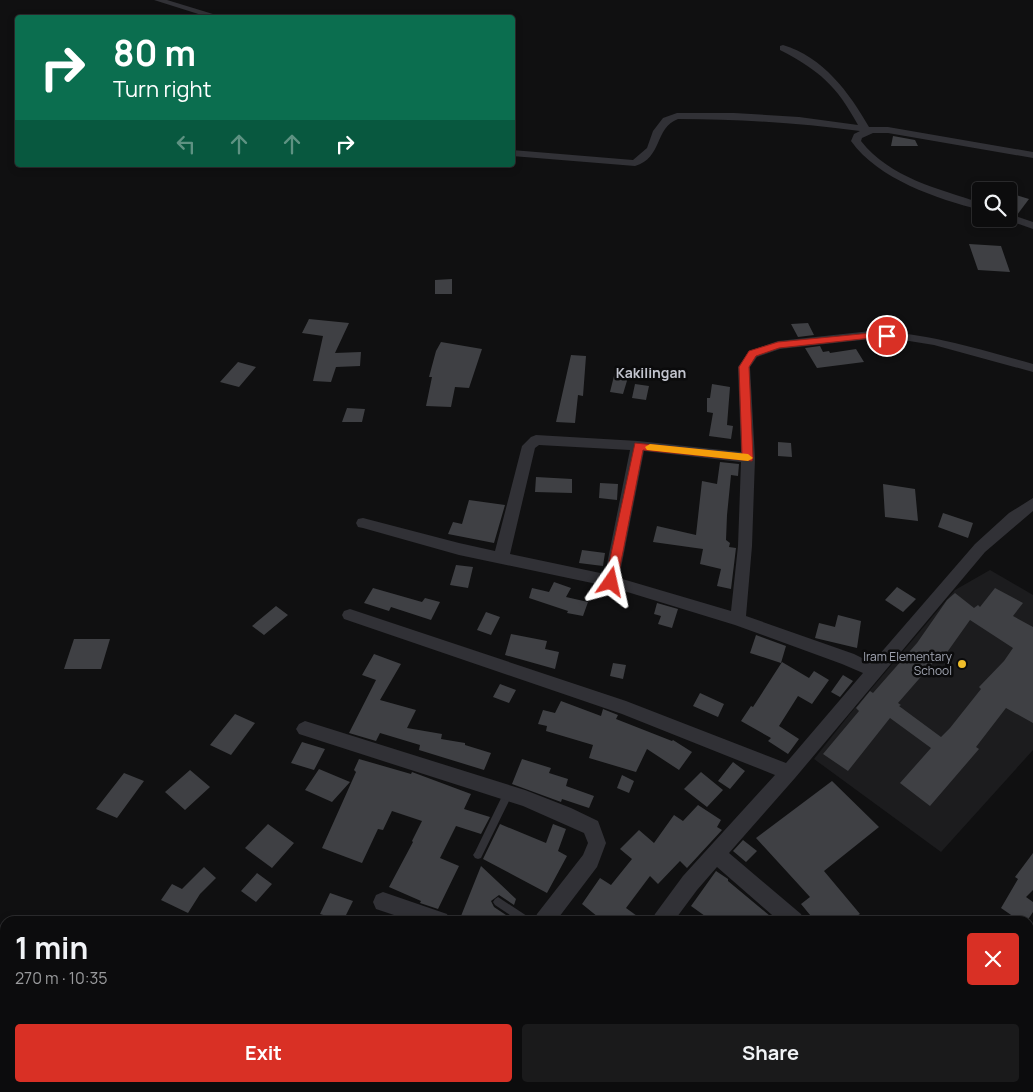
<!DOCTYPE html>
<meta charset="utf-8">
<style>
:root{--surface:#0c0c0d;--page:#1a1a1b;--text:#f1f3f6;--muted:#9a9b9d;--line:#2c2c2e;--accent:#d93025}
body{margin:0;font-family:Manrope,sans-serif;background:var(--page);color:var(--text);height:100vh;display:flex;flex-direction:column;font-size:19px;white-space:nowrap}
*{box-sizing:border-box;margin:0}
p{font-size:16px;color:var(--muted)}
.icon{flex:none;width:28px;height:28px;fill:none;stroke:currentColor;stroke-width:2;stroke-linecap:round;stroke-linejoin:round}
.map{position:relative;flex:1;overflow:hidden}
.sheet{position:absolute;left:0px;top:916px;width:1034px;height:176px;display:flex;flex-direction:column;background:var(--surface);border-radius:15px 15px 0 0;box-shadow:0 2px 8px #0003,0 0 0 1px var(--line)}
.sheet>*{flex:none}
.banner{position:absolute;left:15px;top:15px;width:500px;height:152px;border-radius:5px;box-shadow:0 2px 8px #0003,0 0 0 1px var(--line);background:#0b6e4f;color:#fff;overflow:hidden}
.controls{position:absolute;left:972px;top:182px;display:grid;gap:10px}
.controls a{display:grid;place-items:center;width:45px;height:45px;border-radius:5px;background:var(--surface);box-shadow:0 2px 8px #0003,0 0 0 1px var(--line);font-size:25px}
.pin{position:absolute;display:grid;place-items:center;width:42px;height:42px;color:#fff;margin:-21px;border:2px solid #fff;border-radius:50%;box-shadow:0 1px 5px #0007}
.me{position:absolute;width:55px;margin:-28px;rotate:11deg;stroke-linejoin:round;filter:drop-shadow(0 0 4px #0008)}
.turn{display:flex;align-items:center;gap:18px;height:105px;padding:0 15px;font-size:22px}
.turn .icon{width:65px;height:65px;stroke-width:2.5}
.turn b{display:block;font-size:35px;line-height:42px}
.lanes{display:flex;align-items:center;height:48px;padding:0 15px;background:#0003;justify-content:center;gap:25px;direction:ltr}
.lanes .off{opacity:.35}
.round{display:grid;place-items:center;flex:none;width:52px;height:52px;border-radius:5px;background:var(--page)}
.overview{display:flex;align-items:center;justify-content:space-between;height:85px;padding:0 15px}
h1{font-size:30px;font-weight:700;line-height:38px}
.cta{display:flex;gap:10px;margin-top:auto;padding:10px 15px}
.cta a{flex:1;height:58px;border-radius:5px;background:var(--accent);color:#fff;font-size:20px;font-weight:700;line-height:58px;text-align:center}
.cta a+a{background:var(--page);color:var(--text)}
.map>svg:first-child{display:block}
</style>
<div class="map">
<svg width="1033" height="1092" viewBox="0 0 1033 1092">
<rect width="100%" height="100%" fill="#101011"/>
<path fill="#1c1c1e" d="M990,570L1033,595V750L941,852L814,759L849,715L955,590Z"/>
<path fill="#3f4044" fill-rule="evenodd" d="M893,136L915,140L918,146H891Z
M1009,193L1029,199L1017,215L1009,212Z
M969,244L1001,246L1010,272L978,270Z
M452,279V294H435V280Z
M309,319L349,323L335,353L361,352L360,366L336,367L331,382L313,381L323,336L302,333Z
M808,323L814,335L798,337L791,324Z
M441,342L482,349L469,388L455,387L451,407L426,406L432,377H429L436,351Z
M820,346L823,352L829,351L830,353L856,349L864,362L817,368L805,348Z
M571,355L586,356L583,396L578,395L575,423L556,422Z
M238,362L256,367L239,387L220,382Z
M615,372L629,374L623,394L610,392Z
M635,384L649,386L646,400L632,398Z
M712,384L730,387L727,425L733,426L731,439L709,436L713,413L707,412V398H710Z
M347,408L365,409L362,422H342Z
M778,442L791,443L792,457L778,456Z
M720,462L739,464L738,476L731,475L727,515L726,540L730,543L729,547L736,548L731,589L717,586L721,569L700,564L703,549L653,542L657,526L696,535L702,481L717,484Z
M536,477L572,479V493L535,492Z
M600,483L618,484L617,500L599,498Z
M883,484L915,489L918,521L885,517Z
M469,500L505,505L494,543L448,534L453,522L462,524Z
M943,513L973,523L968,538L938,527Z
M582,550L605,553L603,566L579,563Z
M456,565L473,567L468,588L450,585Z
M554,582L571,588L566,597L588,602L583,616L567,613L568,611L529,598L532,588L549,592Z
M897,587L916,599L903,612L885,600Z
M373,588L422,602L425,598L440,602L431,620L391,607L389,611L364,603Z
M995,588L1023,603L1013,616L1033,627V723L1006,708L976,747L979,749L930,806L900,783L931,748L890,718L848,771L823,754L859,711L856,708L870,691L873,693L917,643L947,600L955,593L974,608L978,605L980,607ZM970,620L1013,648L1004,661L979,687L981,689L950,728L941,737L899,706L901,705L898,703L939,656L943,658Z
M657,603L678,609L672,628L658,624L661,616L654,614Z
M276,606L288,615L264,635L252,626Z
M486,612L500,617L491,635L477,630Z
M838,615L861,621L857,648L815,638L819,623L835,627Z
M511,634L547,641L545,649L559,652L555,669L505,655Z
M756,635L786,646L781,663L750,653Z
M74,639H110L101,669H64Z
M374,654L401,664L380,700L416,710L407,728L442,734L441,739L465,743V745L491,753L484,770L419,750L420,745L380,733L376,741L349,733L376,680L362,675Z
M782,662L809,678L814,671L829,680L812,704L798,696L779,726L799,739L788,754L768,741L771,738L741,721L751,706L753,707Z
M613,663L626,665L623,679L610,676Z
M843,675L853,681L840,697L831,692Z
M500,684L516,690L509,703L493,697Z
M700,693L724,704L718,717L693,706Z
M561,701L601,716L603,709L618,715L616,719L672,741L673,740L692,752L679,770L647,749L636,772L589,758L593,745L546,731L547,726L538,724L543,710L555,713Z
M235,714L255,723L231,755L210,745Z
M302,742L325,749L314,770L291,763Z
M359,759L411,774L412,772L471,794L464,809L490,817L481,834L456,826L440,858L459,866L438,909L420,903L421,901L389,887L413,842L412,841L422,821L392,811L383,830L378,829L362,863L322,848L356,772L354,770Z
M522,759L551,768L549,773L568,779L566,786L594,796L589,808L562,799L561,802L512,784Z
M733,762L745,771L730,789L718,781Z
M319,769L350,782L332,802L305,790Z
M190,770L210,787L185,810L165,792Z
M701,772L723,790L707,807L684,789Z
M124,773L144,781L117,818L96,809Z
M622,775L634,781L629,793L617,788Z
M832,781L879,827L824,871L860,914L849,921H815L801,904L810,897L756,838Z
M698,805L721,820L717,827L722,830L687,868L680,861L658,884L650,876L626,908L644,921H603L582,904L600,878L611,885L632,859L620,849L639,830L654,843L674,815L683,821Z
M268,824L294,843L272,868L245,848Z
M500,824L546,843L553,824L566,829L558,851L567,856L547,893L483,859Z
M743,840L757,851L746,862L733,851Z
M1033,853V890L1026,897L1033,902V912L1027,921H1020L1001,908L1018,879L1015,877Z
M481,866L516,899L514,905L499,895L491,901L494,907L509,917L508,921H459Z
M204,867L216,878L200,894L188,913L161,900L172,884L182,889Z
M716,871L728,879V881L776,921H712L691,906Z
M257,873L272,884L256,902L241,891Z
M330,893L353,901L343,921L320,914Z"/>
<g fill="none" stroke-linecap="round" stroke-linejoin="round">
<path fill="#313136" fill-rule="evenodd" d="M508,789L511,790L513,793L481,858L478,859L475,858L473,855L475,852L505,790Z
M498,897L530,918L532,921H519L495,905L493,902L495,899Z"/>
<path fill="#313136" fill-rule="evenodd" d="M154,0H167L226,18H211Z
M783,45C823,57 849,92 869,127H888L1033,152V158L888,133H873L862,138L861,141C890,178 939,189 981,203V210C937,199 878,179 851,141L854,134L860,131C799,123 740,119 678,119C654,128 663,158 635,166L512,156V150L633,160L647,148L653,131L663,118L677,113H734L799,117L858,125C836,85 820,71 780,50V46Z
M1009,214L1033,222V229L1005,219H1009Z
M871,331C929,333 978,349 1033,364V372L934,345L903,340L871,339L780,349L757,357L750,367L755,458L752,546L746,616L854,654L872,663L975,544L1009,513L1033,498V511L985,552L795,778L729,853L801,914L804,921H779L717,867L697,890L674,921H652L655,914L683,876L775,775L622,714L344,619L342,615L344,611L350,609L626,701L786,763L863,673L842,664L735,625L611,587L459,555L363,528L358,527L356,523L358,519L363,518L459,543L495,551L522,446L531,437L536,435L638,441L741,452L738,367L749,351L778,341ZM539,445L630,450L605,574L510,554L535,448ZM644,451L741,462L738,546L731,611L619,578Z
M305,721L525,790L571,808L598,821L606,843L597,867L556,921H534L537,914L583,855L588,843L584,833L523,806L299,734L296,729L299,724Z
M383,892L447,914L450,921H412L376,909L373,902L376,895Z
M527,1088H551L549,1092H525Z"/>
</g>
<path fill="#d93025" stroke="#8d1f18" d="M871,333H887L892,336L887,339L871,338L779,348L756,356L749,367L753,458L752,461L643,450L617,582L611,586L607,585L605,582L635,443L742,454L739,367L749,351L778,342Z"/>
<path fill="#f59e0b" d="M650,444L748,454L753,458L748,461L647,450L645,447Z"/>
<circle fill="#efbd2a" stroke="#0b0b0c" stroke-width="2" cx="962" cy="664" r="5"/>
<g text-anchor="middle" stroke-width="5" stroke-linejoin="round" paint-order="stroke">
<g font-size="12" fill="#a1a5b2" stroke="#0b0b0c" text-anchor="end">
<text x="952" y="661">Iram Elementary<tspan x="952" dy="14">School</tspan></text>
</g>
<g font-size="14" font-weight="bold" fill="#c2c4ce" stroke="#0b0b0c">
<text x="651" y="378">Kakilingan</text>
</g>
</g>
</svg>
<div class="controls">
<a><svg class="icon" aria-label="search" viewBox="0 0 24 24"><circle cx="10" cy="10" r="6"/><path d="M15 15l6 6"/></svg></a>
</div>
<div class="pin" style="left:887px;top:336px;background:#d93025"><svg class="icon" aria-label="arrive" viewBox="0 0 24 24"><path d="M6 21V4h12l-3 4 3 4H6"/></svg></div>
<svg class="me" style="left:611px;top:582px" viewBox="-20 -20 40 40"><path d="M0-17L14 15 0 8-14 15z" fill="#d93025" stroke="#fff" stroke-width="4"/></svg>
<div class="banner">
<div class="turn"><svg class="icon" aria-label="right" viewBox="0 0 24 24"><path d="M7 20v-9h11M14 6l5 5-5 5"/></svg><div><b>80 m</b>Turn right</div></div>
<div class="lanes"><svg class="icon off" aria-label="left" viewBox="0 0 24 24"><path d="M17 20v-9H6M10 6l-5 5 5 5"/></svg><svg class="icon off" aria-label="ahead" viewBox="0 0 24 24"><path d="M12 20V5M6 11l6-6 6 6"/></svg><svg class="icon off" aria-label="ahead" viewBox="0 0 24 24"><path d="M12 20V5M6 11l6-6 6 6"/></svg><svg class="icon" aria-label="right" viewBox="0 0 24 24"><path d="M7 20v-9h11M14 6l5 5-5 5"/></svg></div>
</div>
<section class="sheet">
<div class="overview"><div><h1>1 min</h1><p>270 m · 10:35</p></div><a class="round" style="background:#d93025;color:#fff"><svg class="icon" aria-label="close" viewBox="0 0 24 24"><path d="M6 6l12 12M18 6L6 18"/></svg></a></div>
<div class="cta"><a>Exit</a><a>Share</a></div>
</section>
</div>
